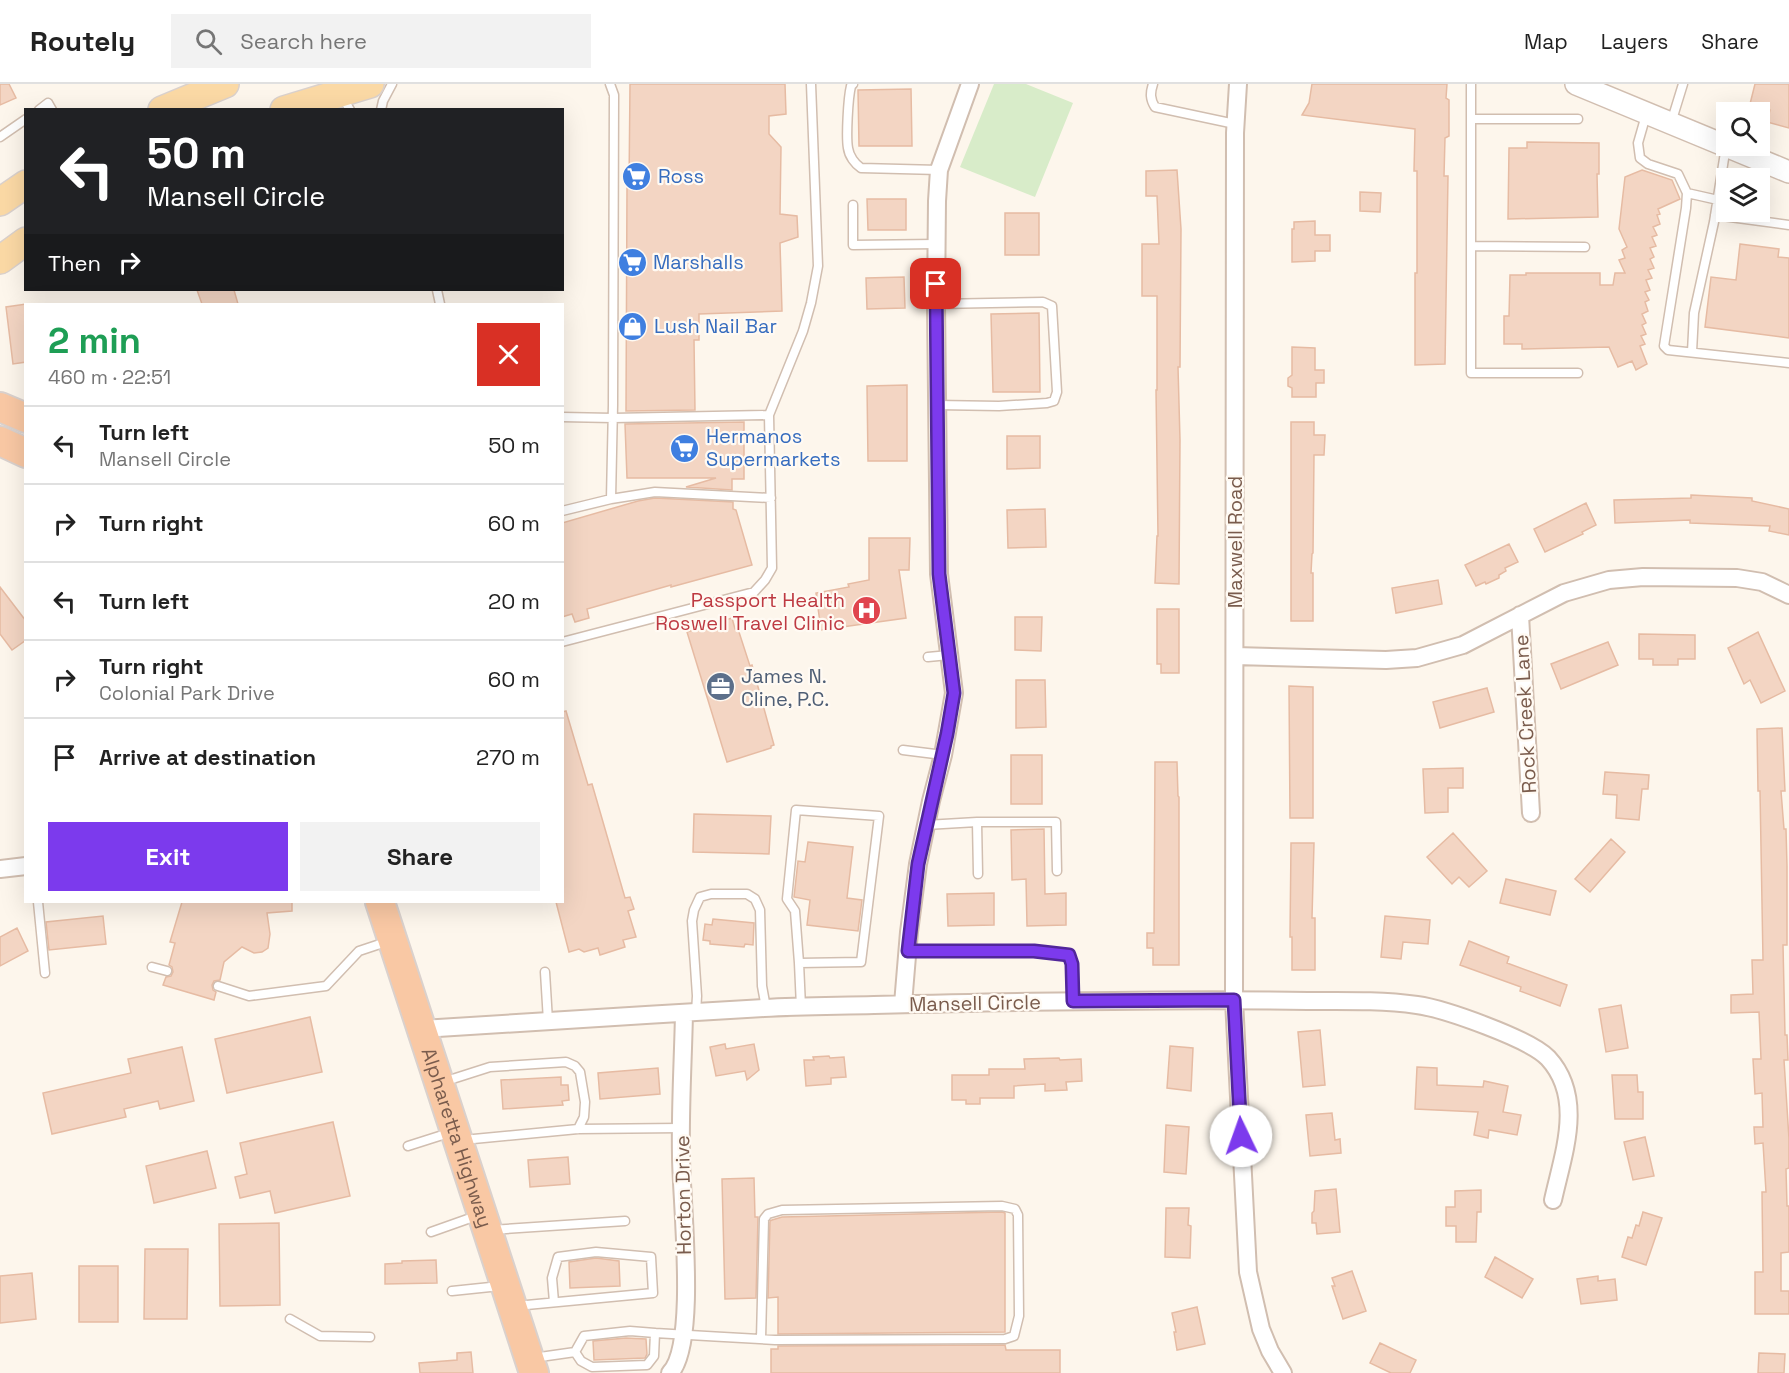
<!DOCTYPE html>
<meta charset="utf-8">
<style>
:root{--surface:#fff;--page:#f2f2f2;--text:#222;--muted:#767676;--line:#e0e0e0;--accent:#7c3aed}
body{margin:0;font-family:"Space Grotesk",sans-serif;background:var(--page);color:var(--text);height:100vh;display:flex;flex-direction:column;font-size:22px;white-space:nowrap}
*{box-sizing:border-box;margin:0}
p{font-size:20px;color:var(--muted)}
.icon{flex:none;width:33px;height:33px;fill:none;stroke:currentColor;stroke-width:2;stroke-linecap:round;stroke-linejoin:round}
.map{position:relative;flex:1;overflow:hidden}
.details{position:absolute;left:24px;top:219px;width:540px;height:600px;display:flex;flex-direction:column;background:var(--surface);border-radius:0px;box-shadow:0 6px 24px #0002}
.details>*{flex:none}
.guide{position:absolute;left:24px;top:24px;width:540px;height:183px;border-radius:0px;box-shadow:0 6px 24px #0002;background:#202124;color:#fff;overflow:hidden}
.fabs{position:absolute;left:1716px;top:18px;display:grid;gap:12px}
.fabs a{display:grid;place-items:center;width:54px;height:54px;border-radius:0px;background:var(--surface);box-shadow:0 6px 24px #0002;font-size:30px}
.pin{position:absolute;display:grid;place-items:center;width:51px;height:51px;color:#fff;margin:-26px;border-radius:12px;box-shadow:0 3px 9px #0006}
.me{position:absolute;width:66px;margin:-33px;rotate:357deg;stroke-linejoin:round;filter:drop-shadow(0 0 4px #0008)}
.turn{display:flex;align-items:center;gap:21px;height:126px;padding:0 24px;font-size:27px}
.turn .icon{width:78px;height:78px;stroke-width:2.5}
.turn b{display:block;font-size:42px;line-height:51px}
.then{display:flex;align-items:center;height:57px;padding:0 24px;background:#0003;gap:12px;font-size:22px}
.round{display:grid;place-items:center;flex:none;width:63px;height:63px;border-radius:0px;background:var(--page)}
.overview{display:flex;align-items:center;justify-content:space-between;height:102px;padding:0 24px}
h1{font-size:36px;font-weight:700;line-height:45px;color:#1e9e55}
.button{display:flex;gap:12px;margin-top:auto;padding:12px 24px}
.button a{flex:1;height:69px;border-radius:0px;background:var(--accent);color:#fff;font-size:24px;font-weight:700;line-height:69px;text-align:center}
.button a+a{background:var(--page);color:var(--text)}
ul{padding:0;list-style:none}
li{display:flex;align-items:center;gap:18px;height:78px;padding:0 24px;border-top:2px solid var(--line)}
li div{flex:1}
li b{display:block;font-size:22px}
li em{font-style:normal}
header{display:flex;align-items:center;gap:36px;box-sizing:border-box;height:84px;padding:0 30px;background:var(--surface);border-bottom:2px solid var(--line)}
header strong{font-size:28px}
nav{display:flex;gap:33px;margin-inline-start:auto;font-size:21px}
.search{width:420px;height:54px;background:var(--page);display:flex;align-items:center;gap:15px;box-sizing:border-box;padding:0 21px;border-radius:0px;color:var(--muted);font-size:22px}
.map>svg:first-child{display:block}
</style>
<header>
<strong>Routely</strong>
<div class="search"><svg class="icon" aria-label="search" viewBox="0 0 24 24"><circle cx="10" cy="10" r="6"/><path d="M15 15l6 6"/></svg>Search here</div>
<nav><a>Map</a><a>Layers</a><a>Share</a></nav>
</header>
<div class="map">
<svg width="1789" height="1289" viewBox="0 0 1789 1289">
<rect width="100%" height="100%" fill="#fdf6ec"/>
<path fill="#d8ecc9" d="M994,0H1026L1073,19L1035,113L960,83Z"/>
<path fill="#f3d5c3" stroke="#e6bba3" stroke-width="1.5" d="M0,0H9L16,14L0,21Z
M630,0H785L786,30L769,32V50L781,63L780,130L797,132L798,153L780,159L782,227L699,230V256H694L695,326L626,327L627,104H629Z
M1312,0H1447L1446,14L1449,16V52L1445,54L1444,92H1448L1445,280L1415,281V189H1417V87H1414L1415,45L1302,31L1309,19Z
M1755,0H1789V44L1767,38L1770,26L1750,20Z
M911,5L912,62H859L858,6Z
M1527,58L1599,59V90H1597L1598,133L1508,135L1509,64H1527Z
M1177,86L1181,145L1180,283H1178L1180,356L1179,500L1155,499L1157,452H1158L1156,306H1157V212H1142V160H1159L1157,112H1146V87Z
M1642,86L1672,96L1680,115L1658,125L1660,130L1657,131L1660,140L1653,143L1657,151L1652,153L1656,162L1650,164L1654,173L1650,175L1654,184L1648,186L1652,194L1646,196L1650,206L1645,208L1649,216L1645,218L1648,227L1642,230L1646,239L1642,241L1646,250L1641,252L1645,260L1640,262L1647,280L1636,286L1632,277L1618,283L1609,263L1522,265V260H1504V232H1509L1510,191H1526V189H1600V201H1613L1615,189H1625L1619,176L1625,174L1622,166L1627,163L1619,145L1625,93Z
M1360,108L1381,109L1380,128L1360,127Z
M867,115H906V146H868Z
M1005,129H1039V171H1005Z
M1315,137V151H1330V167H1315V177L1292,178V145H1294V138Z
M1740,160L1779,165L1778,173L1789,174V254L1705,243L1711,193L1736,196Z
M904,193L905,224L867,225L866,194Z
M197,206H234L238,220H202Z
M26,220V278L13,280L6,223Z
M1039,229L1040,308H993L991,230Z
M1292,263L1315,264V286H1324V299H1316V313H1292V304L1288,302V294L1292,291Z
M907,301V377H868L867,302Z
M744,338V395H732V406L686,403L716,394H627L625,340Z
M1291,338H1314V351H1325L1324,371H1314L1313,469L1312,470L1311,489H1313V537H1291Z
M1007,352H1040V384L1007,385Z
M1691,411L1752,414V417L1789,425V451L1769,447L1770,442L1690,439V436L1615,439L1614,416L1691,414Z
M655,414L733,418V425L736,426L752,481L671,503V501L587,525L589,534L575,538L572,530L562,533V439L638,417Z
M1586,419L1596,441L1582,448L1583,450L1545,468L1534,445Z
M1045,425L1046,463L1008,464L1007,426Z
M869,454H910L909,486H899L906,534L821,546L816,509L849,503L848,500L869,496Z
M1509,460L1518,478L1505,484L1506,487L1499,491V494L1486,500L1485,498L1476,502L1465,481Z
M1438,496L1442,520L1396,529L1392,504Z
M0,503L26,537V556L12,566L0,550Z
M1157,525H1179V589H1161V580H1157Z
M1015,533H1042L1041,567L1015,566Z
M732,534L735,545H738L750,582L752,581L774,661L771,662V664L727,678L687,548Z
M1758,548L1785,607L1761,619L1750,596L1744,600L1728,564Z
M1639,550L1695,551V575H1678V581H1653V575H1639Z
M1608,558L1618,581L1561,605L1551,580Z
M1016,596H1045L1046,643L1016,644Z
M1289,602L1313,603V734H1290Z
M1487,604L1494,628L1440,644L1433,618Z
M566,627L588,701L592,700L625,814L630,813L634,825L628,827L636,853L623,856L625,863L600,871L598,864L584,868L579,865L569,868L556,818H562V628Z
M1782,644L1785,707H1781L1784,745H1786L1787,782V861H1783L1785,951H1787L1788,976H1784L1789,1055V1084L1786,1085L1787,1122H1789V1168L1781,1169V1207H1789V1230H1755V1188H1763L1762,1108H1766L1763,1059L1755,1060L1754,1043H1763L1762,1009L1755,1010L1753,975H1761L1759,928L1731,929V911L1753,910L1752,876H1763L1760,707H1758L1757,645Z
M1011,671H1042V720H1011Z
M1155,678H1177L1178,712L1179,713V881H1153V864H1147V849H1154Z
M1463,684V704H1448V728L1425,729L1423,685Z
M1605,688L1649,691L1648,705H1642L1639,736L1616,734L1617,711L1603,710Z
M694,730L771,732L769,770L693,768Z
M1044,745L1045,810L1066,809V841L1027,842L1026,795L1012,796L1011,746Z
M1453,749L1487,787L1469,803L1459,793L1452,800L1427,773Z
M1611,755L1625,768L1590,808L1575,795Z
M808,758L853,763L847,814L862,816L858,847L807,841L810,816L794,813L798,777L805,778Z
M1291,759H1314L1312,834H1315V886H1292V853H1290Z
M1506,795L1556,807L1550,831L1500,819Z
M994,809V841L948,842L947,810Z
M182,818H292V827L267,829L270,850L268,864L262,868L254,869L242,863L224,878L220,896L214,897L212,901L213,906L216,908L214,916L163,901L166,893L171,892L173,888L172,883L169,881L175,859L170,858Z
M103,832L106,860L49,866L46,838Z
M1385,832L1430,836L1428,860L1403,858L1401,875L1381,873Z
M713,835L754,839L753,861L745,860L744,863L710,860V857L703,856L705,840L712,841Z
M17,844L28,867L0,882V853Z
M1469,857L1509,873L1507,879L1567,901L1560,922L1520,907L1521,903L1460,881Z
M1621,921L1628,964L1606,968L1599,925Z
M310,933L322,988L227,1009L215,955Z
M1320,946L1325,1001L1303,1003L1298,948Z
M725,960L726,965L754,960L759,986L747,996L745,987L716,992L710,963Z
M1170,962L1193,964L1191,1007L1167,1004Z
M182,963L194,1017L160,1025L158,1017L124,1025L126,1033L52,1050L43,1009L131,989L128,975Z
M829,972L830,974L844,973L846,993L831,994V1000L806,1002L804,976H814L813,973Z
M1059,974L1060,976L1081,975L1082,997L1066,998L1067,1006L1045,1007V1000L1014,1002V1014H980V1020H966V1016H952V991H989V985H1025L1024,975Z
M1417,983L1437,984V1001L1483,1003L1484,997L1508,1002L1503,1028L1521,1031L1517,1051L1489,1046L1488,1054L1474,1051L1478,1028L1415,1025Z
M658,984L660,1010L600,1015L598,989Z
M1612,991H1637L1638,1008H1643V1035H1615Z
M561,993V1001H568L569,1016L562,1017L563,1021L503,1025L501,996Z
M1332,1029L1335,1056L1340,1055L1341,1069L1310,1072L1306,1031Z
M333,1038L350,1112L275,1129L270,1107L240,1114L235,1093L247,1090L240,1059Z
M1166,1041L1189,1043L1186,1090L1164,1088Z
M1645,1053L1654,1092L1633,1096L1624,1058Z
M207,1067L216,1104L154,1119L146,1082Z
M568,1073L570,1100L530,1103L528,1076Z
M754,1094L755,1133H758L756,1214L725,1215L722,1095Z
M1336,1105L1340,1148L1317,1150L1316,1139H1312V1129L1314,1127L1315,1107Z
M1481,1106V1128H1477L1476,1158H1456V1142H1446V1123H1455V1107Z
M1166,1124H1189L1188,1141L1191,1142L1190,1174L1165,1173Z
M1002,1128L1005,1129V1248L778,1250V1213L768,1214L770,1137L772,1136L782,1133Z
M1643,1128L1662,1134L1646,1181L1622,1173L1628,1153L1632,1154L1636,1141L1639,1142Z
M279,1139L280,1221L220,1222L219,1140Z
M145,1165H188L187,1235H144Z
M1495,1173L1533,1195L1522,1214L1485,1193Z
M596,1174L619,1177L620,1202L570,1204L569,1178Z
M436,1176L437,1199L385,1200V1180L402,1179V1177Z
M79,1182H118V1238H79Z
M1352,1187L1366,1227L1343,1235L1332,1202H1335L1332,1194Z
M32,1189L36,1235L0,1239V1192Z
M1598,1192V1197L1615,1195L1617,1216L1581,1220L1577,1195Z
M1197,1223L1205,1260L1177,1266L1174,1248H1176L1172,1229Z
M626,1254L646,1255L647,1270L645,1274L594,1276L593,1257Z
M1380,1259L1416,1276L1410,1289H1391L1370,1279Z
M1005,1261L1006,1266H1060V1289H771V1265H778V1262Z
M471,1268L473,1289H420L419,1279L457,1276V1269Z
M1759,1269L1785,1270L1784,1289H1758Z"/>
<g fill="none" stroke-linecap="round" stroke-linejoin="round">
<defs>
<path id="service" d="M853,0L851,2C848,14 846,53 848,64C849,72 855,80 861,84L939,86
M1153,0C1150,9 1150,15 1155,23L1235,40
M1471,0V289H1578
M342,12L350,26
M39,26L48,19L52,26
M381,26L383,17L392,0
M1646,31L1638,59L1640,74L1648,80L1678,90L1687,109L1686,124L1664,262L1668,266L1789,279
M1471,35H1578
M1671,39L1683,0
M0,53L26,35
M1687,109L1718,116
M853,121V161L937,160
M1715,131L1789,141
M1471,162L1585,163
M437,206L440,220
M936,220L1043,218L1052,222L1057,308L1054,317L1047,319L999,322L937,321
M1692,268L1694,229L1714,138L1726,62
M562,333L613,334L769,331
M611,415L655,408L771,414
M562,427L611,415L613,321L614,11L610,0
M562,558L754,508L765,496L772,484L769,331L803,247L811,219L818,182L811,0
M928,573L949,571
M903,666L943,671
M977,738H1056L1057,787
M926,741L977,738L978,790
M38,818L45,889
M907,867H1034L1069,871L1072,881L1073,917
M799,879L795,827L787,815L796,726L879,732L861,878L799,879L801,923
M152,883L167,887
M545,888L548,937
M218,902L249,912L326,902L359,867L389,857
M696,929L697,912L692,837L694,826L700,813L711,810H747L755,815L760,826L762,902L766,924
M443,998L490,983L566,978L575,982L580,988L585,1018L584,1033L578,1045
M463,1056L578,1045L681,1044
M408,1062L452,1048
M491,1146L625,1137
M431,1148L479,1131
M452,1207L500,1202
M516,1222L653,1209L651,1173L596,1168L558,1173L552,1194L554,1218
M290,1235L320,1252L370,1253
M655,1249C695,1251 735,1254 775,1256L1005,1255L1014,1252L1019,1232L1018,1131L1015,1125L1002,1122L782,1126L768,1130L764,1135L761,1255
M533,1274L575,1268L581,1277L592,1283L647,1281L654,1272L655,1249L630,1247L584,1252L575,1268"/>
<path id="minor" d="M1238,0L1235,49L1234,916L1248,1188L1261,1245L1270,1267L1283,1289
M1520,531L1531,729
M1235,572L1386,576L1417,574L1463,561L1564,509L1609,496L1643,493L1737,494L1762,498L1789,511
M0,785L26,782
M903,920L909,848L918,780L931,717L943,671L954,609L939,490L936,220L937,117L939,86L970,0
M422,945C536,937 650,931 764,924C801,922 837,922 874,921C954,919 1034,917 1113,917C1178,916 1243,916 1308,917C1344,917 1381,916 1417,921C1445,925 1530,955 1548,974C1585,1014 1563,1070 1553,1116
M670,1289C698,1260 681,1116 681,1072C680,1025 683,977 684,930"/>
<path id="tertiary" d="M1576,0L1789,88"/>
<path id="primary" d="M162,26L225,0
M284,26L370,0
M0,118L26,100
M0,176L26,157"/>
<g id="trunk">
<path d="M0,323L26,334"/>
<path d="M0,357L26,369"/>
<path id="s1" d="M380,818L534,1289"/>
</g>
</defs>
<use href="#service" stroke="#d1beb0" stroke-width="11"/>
<use href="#minor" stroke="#d1beb0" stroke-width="20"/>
<use href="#tertiary" stroke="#d1beb0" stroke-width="24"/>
<use href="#primary" stroke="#dad1cd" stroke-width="30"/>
<use href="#trunk" stroke="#dad1cd" stroke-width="32"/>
<use href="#service" stroke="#fff" stroke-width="8"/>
<use href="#minor" stroke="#fff" stroke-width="16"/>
<use href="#tertiary" stroke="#fff" stroke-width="21"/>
<use href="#primary" stroke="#fbd9a5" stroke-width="27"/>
<use href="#trunk" stroke="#f9c8a4" stroke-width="28"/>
</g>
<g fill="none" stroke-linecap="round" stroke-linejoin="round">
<defs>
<path id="route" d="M936,200L939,490L954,609L947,650L918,780L908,867H1034L1069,871L1072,880L1073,917L1234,916L1241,1052"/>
</defs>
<use href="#route" stroke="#51269a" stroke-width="15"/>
<use href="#route" stroke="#7c3aed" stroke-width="10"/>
</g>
<defs>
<symbol id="supermarket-disc" viewBox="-11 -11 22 22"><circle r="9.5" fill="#3f7fe0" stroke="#fffaf3"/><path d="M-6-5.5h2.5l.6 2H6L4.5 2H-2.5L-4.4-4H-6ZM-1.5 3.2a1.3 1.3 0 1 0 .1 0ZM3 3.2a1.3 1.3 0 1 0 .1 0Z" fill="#fff"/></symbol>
<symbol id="shop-disc" viewBox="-11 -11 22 22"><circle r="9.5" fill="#3f7fe0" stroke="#fffaf3"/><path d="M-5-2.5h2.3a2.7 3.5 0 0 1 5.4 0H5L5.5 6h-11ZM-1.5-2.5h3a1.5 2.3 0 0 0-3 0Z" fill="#fff"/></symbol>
<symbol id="hospital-disc" viewBox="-11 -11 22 22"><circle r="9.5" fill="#e0444e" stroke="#fffaf3"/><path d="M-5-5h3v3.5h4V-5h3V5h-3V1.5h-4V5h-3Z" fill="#fff"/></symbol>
<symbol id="office-disc" viewBox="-11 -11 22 22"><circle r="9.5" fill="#5c6f8a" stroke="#fffaf3"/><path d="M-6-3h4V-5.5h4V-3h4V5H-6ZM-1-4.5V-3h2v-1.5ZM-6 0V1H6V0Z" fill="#fff"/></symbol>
</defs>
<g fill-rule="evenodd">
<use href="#supermarket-disc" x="620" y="76" width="33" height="33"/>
<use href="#supermarket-disc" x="616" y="162" width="33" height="33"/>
<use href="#shop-disc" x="616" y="226" width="33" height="33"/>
<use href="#supermarket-disc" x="668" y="348" width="33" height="33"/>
<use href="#hospital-disc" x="850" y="510" width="33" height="33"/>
<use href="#office-disc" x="704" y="586" width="33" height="33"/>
</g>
<g text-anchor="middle" stroke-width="4.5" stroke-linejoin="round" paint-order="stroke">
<g font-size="20" fill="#366cbe" stroke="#fffaf3" text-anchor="start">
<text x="658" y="99">Ross</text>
<text x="653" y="185">Marshalls</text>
<text x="654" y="249">Lush Nail Bar</text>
<text x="706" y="359">Hermanos<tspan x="706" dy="23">Supermarkets</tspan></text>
</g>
<g font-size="20" fill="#7a5c4d" stroke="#fffaf3">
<text transform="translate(1235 458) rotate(-90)" y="7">Maxwell Road</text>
<text transform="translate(1525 630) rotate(-93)" y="7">Rock Creek Lane</text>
<text transform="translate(975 919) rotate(-1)" y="7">Mansell Circle</text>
<text dy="7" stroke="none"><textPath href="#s1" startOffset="248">Alpharetta Highway</textPath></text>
<text transform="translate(683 1111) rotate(-91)" y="7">Horton Drive</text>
</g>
<g font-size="20" fill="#be3a42" stroke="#fffaf3" text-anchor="end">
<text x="845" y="523">Passport Health<tspan x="845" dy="23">Roswell Travel Clinic</tspan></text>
</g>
<g font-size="20" fill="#4e5e75" stroke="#fffaf3" text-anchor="start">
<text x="741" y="599">James N.<tspan x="741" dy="23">Cline, P.C.</tspan></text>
</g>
</g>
</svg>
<div class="fabs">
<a><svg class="icon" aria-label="search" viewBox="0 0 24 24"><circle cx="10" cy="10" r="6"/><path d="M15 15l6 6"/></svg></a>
<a><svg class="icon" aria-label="layers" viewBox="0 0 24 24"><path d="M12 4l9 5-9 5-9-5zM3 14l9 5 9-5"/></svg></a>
</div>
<div class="pin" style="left:936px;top:200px;background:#d93025"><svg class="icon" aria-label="arrive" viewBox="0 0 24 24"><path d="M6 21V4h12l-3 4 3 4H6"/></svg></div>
<svg class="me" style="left:1241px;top:1052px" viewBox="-20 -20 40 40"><circle r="19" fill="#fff"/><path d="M0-13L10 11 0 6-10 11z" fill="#7c3aed"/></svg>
<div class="guide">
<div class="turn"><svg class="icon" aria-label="left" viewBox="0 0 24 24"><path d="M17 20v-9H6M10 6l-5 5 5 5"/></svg><div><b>50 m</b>Mansell Circle</div></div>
<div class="then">Then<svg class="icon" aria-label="right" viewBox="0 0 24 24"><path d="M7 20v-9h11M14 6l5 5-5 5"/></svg></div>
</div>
<section class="details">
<div class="overview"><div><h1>2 min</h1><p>460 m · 22:51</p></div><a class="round" style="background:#d93025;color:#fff"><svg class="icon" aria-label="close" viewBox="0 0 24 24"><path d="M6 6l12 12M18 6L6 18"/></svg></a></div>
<ul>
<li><svg class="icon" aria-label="left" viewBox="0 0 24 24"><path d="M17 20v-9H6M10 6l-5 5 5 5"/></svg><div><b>Turn left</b><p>Mansell Circle</p></div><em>50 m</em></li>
<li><svg class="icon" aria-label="right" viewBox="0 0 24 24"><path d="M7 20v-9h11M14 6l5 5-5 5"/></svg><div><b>Turn right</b></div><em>60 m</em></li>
<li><svg class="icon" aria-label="left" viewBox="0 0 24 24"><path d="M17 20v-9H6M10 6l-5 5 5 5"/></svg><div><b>Turn left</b></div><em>20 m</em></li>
<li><svg class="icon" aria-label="right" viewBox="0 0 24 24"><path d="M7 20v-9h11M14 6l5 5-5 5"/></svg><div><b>Turn right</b><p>Colonial Park Drive</p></div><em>60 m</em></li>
<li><svg class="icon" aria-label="arrive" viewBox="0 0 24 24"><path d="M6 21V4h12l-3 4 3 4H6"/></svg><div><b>Arrive at destination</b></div><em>270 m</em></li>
</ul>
<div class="button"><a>Exit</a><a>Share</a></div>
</section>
</div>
